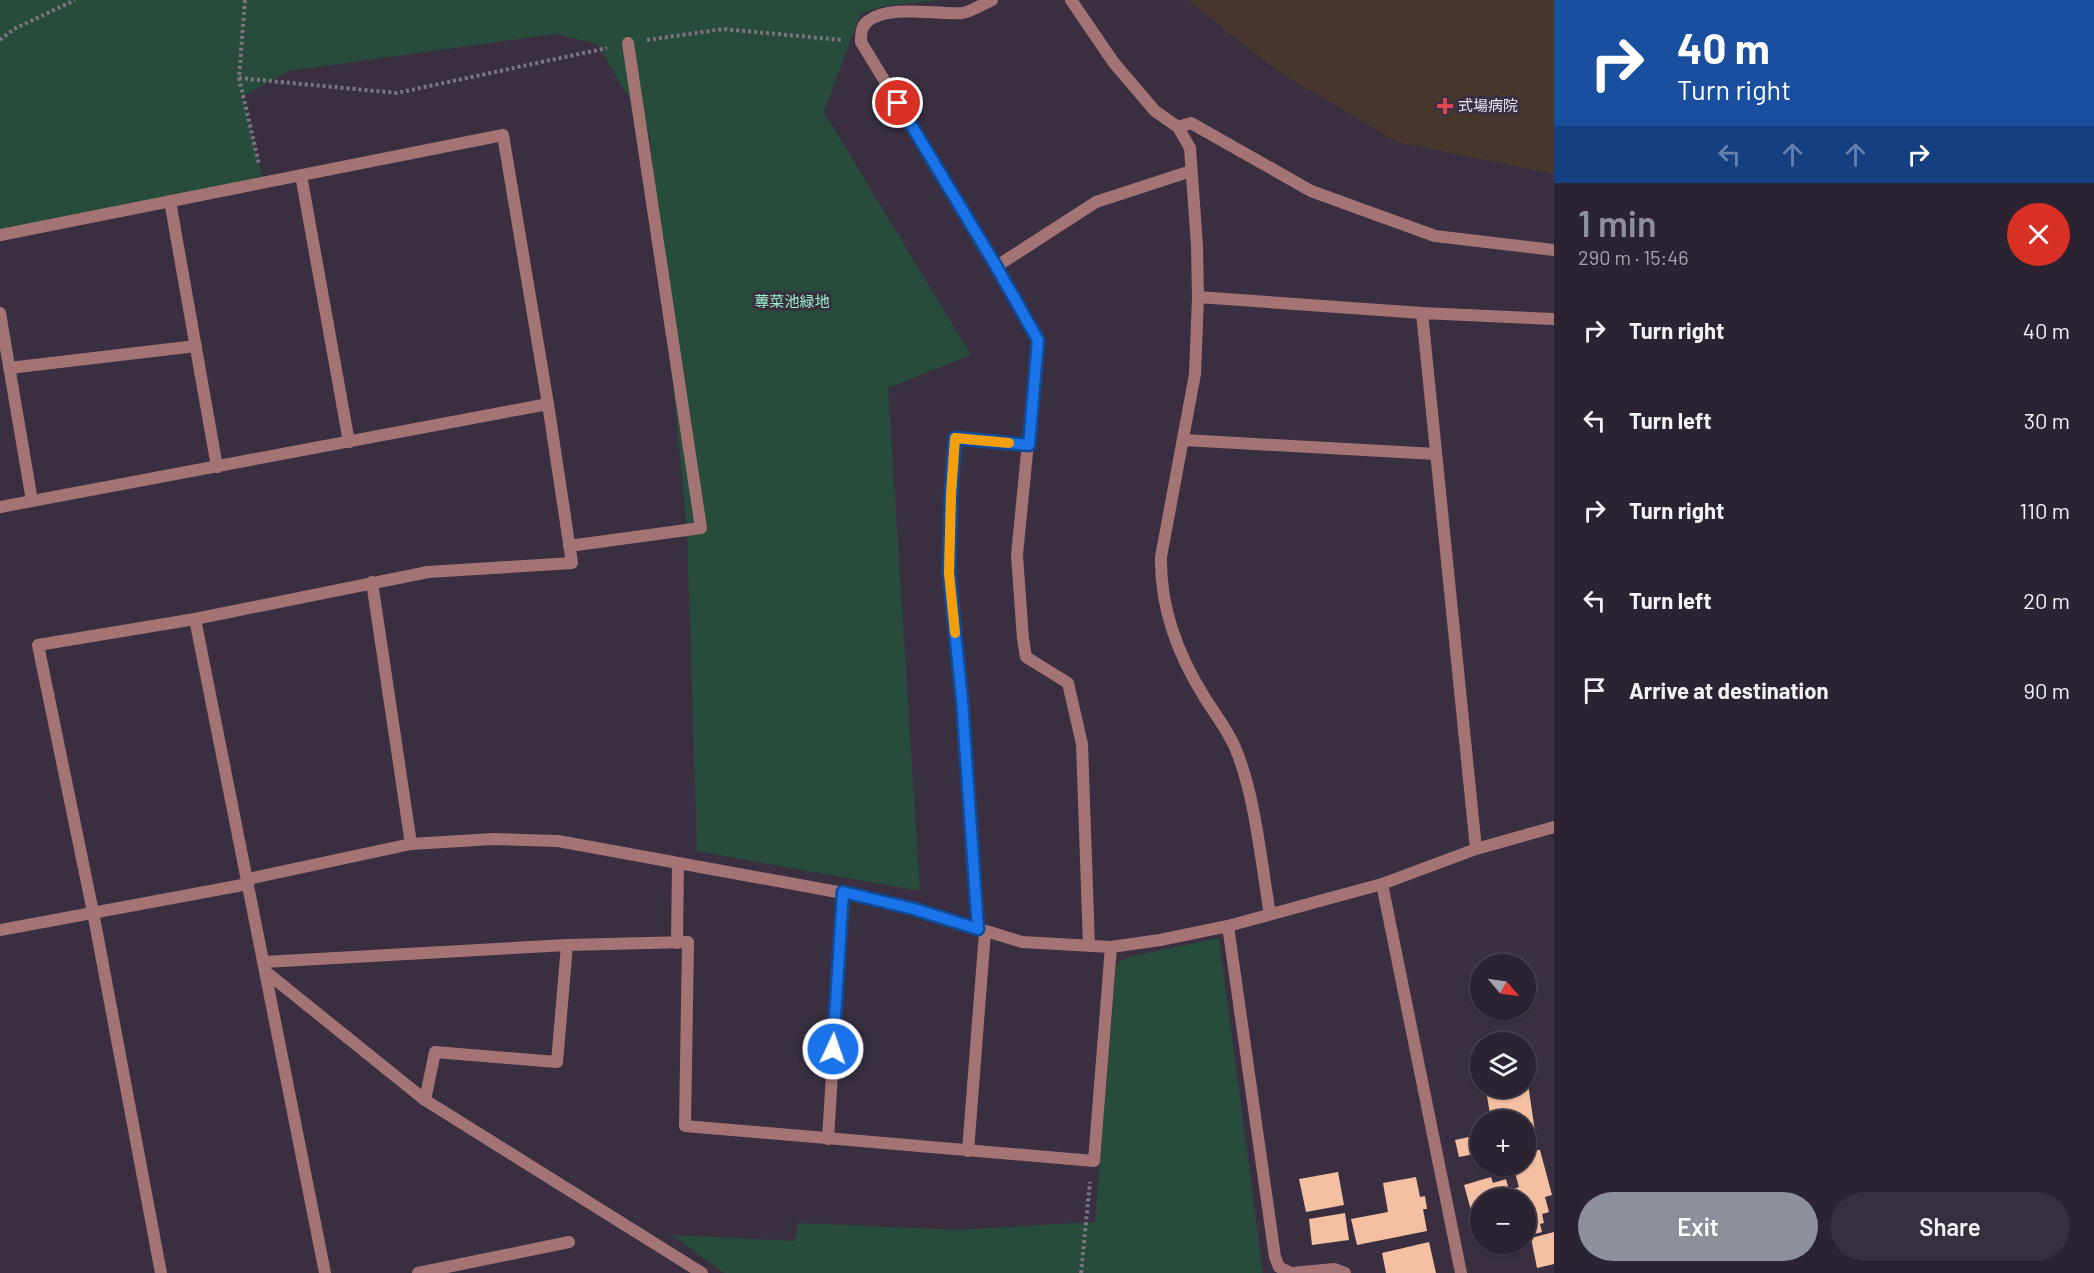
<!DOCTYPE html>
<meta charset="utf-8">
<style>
:root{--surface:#2b2331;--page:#372f3d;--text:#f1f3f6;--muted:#a6a4ab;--line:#47404d;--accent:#8c9099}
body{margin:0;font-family:Barlow,"Noto Sans JP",sans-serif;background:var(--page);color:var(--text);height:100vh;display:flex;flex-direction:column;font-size:22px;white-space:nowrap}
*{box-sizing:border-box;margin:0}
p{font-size:20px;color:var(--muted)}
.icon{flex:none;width:33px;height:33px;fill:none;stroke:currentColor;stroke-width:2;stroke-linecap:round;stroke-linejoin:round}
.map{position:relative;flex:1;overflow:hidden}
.details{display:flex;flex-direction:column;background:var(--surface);width:540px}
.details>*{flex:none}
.hud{background:#1a4fa0;color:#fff;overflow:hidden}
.needle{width:39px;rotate:119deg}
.controls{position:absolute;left:1470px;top:954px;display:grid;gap:12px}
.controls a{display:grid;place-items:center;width:66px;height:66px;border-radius:50%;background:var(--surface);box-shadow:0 2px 4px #0004,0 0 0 2px var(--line);font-size:30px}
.pin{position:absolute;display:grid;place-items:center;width:51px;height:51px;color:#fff;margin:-26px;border:3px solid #fff;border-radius:50%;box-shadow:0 2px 6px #0007}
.me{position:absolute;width:66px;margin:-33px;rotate:3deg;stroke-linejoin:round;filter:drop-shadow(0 0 4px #0008)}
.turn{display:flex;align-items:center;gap:21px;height:126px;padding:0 24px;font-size:27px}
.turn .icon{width:78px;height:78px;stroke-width:2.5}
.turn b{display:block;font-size:42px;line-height:51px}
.lanes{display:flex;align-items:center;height:57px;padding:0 24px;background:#0003;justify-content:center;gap:30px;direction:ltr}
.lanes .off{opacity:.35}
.round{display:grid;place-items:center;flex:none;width:63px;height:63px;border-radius:32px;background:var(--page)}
.summary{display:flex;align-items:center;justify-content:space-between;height:102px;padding:0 24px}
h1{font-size:36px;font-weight:600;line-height:45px;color:var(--accent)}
.action{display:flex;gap:12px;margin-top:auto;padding:12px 24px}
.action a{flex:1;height:69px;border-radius:36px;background:var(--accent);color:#fff;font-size:24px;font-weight:600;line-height:69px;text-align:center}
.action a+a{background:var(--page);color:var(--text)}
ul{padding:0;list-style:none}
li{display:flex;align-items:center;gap:18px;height:90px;padding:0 24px}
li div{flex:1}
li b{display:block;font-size:22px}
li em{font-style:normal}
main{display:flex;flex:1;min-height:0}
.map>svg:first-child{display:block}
</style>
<main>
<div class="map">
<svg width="1554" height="1273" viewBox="0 0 1554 1273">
<rect width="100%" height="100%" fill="#392f41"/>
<path fill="#48372d" d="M1188,0H1554V174L1397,142L1276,70Z"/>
<path fill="#274c3b" d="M0,0H941L885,6L861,13L824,112L971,355L888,388L920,891L697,851L687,530L649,131L597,44L555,34L289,71L243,96L263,182L0,235Z
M1219,938L1263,1273H724L672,1235L795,1241L798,1223L957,1230L1095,1222L1116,967L1120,961L1133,956Z"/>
<path fill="#f5bfa2" d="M1528,1084L1536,1138L1526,1139V1120H1491L1486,1090L1526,1088V1085Z
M1478,1135L1480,1153L1459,1157L1455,1140Z
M1536,1145L1537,1150H1540L1552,1195L1545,1197L1549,1212L1542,1214L1544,1223L1540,1224L1542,1232L1531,1235L1526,1215V1198H1480V1224L1475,1225L1464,1185L1491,1177L1493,1183L1506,1179L1509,1190L1519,1187L1513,1166H1526V1148Z
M1338,1172L1344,1205L1306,1212L1299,1179Z
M1416,1177L1420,1197L1425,1196L1427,1209H1423L1427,1231L1357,1245L1351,1219L1388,1212L1383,1183Z
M1345,1213L1349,1240L1312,1245L1309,1219Z
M1554,1232V1264L1537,1268L1531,1238Z
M1429,1242L1436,1273H1386L1382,1253Z"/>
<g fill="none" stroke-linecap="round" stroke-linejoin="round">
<path stroke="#7c7383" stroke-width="4" stroke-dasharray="3 3" stroke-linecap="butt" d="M245,0L239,78L259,164
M0,40L14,29L75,0
M647,40L723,29L842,40
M239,78L397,93L607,48
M1081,1273L1090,1182"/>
<path stroke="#a47475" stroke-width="12" d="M1178,127L1191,123L1311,191L1435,236L1554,250
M170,201L217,467
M0,313L32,501
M9,368L196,346
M1184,440L1436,454
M569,546L701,528L628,43
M93,912L161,1273
M978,929L962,700L949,573L951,494L955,438L1029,445
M425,1100L435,1052L557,1062L567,945L688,942L685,1126L1094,1161L1111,947
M828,1139L843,893
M968,1151L985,932"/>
<path stroke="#a47475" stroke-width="12" d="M992,0C983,4 971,12 962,13C936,15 890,4 868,21C861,26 861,34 861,42L997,266L1038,340L1017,555L1023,639L1026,657L1068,683L1082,744L1089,946
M1071,0L1114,63L1155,111L1178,127L1190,148L1197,246L1198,297L1195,374L1161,557C1160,609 1178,655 1205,698C1215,714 1226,728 1234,745C1255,792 1261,863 1270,914
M301,175L349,442
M0,235L503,135L548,404L572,563L428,572L195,619L38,645L93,912
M997,266L1096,202L1191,171
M1198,297L1422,313L1554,319
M1422,313L1476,849
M0,507L548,404
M372,582L411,844
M195,619L325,1273
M248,879L411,844L493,839L558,841L843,893L914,909L1022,942L1111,947L1160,940L1228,926L1382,884L1476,849L1554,827
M1382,884L1461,1273
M1228,926L1275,1257L1279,1267L1291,1273
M677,943L678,863
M264,962L567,945
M266,972L425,1100L702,1273
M418,1273L569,1242
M1292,1273L1334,1269L1345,1273"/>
<path stroke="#a47475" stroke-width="12" d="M0,930L248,884"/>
</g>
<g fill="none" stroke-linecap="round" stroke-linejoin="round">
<defs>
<path id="route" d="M833,1049L843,892L914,909L978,929L962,700L949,573L951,494L955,438L1029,445L1038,340L996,266L898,103"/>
</defs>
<use href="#route" stroke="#114b97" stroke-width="15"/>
<use href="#route" stroke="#1a73e8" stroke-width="10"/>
<path stroke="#f59e0b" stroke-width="10" d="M955,633L949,573L951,494L955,438L1009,443"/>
</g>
<path fill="#e0444e" stroke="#392f41" stroke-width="2" d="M1442 97h6v6h6v6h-6v6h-6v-6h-6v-6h6z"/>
<g text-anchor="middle" stroke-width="6" stroke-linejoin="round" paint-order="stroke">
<g font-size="15" fill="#eee7f3" stroke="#392f41" text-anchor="start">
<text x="1458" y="111">式場病院</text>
</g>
<g font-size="15" fill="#98f1c7" stroke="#392f41">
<text x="792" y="307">蓴菜池緑地</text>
</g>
</g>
</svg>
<div class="controls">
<a><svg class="needle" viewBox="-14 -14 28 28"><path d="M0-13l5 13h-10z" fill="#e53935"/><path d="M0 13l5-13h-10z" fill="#a6a4ab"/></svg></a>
<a><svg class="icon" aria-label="layers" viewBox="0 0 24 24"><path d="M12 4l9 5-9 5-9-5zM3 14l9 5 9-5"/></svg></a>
<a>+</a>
<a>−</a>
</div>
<div class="pin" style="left:898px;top:103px;background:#d93025"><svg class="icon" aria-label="arrive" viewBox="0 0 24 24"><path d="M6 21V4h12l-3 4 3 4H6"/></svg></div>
<svg class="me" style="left:833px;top:1049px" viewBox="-20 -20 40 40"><circle r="17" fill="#1a73e8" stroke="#fff" stroke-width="3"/><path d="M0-11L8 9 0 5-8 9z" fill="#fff"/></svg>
</div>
<section class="details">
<div class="hud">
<div class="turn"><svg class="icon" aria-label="right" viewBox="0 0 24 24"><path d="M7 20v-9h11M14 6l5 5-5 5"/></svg><div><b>40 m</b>Turn right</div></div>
<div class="lanes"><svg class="icon off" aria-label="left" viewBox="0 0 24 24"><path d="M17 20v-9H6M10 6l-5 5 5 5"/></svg><svg class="icon off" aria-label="ahead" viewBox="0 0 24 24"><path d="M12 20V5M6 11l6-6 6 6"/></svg><svg class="icon off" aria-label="ahead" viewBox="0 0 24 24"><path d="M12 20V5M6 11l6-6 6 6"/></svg><svg class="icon" aria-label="right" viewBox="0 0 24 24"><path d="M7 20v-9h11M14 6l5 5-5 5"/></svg></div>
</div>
<div class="summary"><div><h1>1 min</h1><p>290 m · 15:46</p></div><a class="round" style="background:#d93025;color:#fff"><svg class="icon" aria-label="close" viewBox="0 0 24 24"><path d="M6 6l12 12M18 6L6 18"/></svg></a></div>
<ul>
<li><svg class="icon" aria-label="right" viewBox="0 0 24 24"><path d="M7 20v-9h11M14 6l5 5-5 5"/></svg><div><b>Turn right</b></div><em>40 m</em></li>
<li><svg class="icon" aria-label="left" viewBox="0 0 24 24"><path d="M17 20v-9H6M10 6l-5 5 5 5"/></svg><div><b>Turn left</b></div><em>30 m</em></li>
<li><svg class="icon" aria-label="right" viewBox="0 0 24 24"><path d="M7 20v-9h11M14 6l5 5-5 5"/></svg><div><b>Turn right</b></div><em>110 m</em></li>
<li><svg class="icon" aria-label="left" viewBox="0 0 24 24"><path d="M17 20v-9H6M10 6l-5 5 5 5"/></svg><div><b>Turn left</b></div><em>20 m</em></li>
<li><svg class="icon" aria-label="arrive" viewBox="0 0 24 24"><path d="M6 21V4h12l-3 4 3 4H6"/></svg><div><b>Arrive at destination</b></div><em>90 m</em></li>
</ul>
<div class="action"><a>Exit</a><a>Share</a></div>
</section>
</main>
